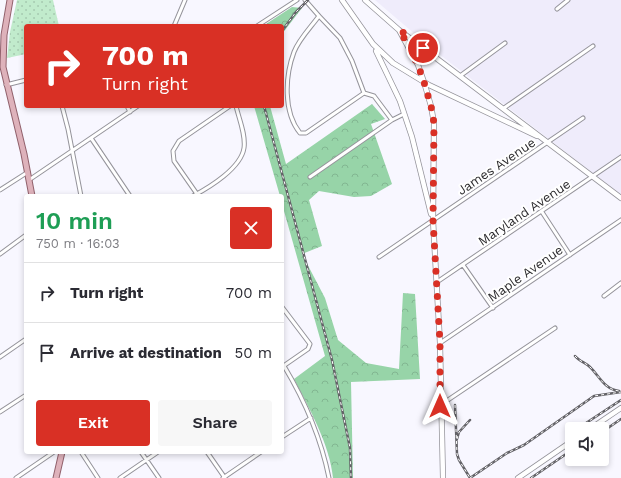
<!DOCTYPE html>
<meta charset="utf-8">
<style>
:root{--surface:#fff;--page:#f7f7f7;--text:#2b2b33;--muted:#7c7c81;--line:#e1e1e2;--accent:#d93025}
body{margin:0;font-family:"Work Sans",sans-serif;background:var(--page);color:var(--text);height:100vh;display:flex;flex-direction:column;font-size:15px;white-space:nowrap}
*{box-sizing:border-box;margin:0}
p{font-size:13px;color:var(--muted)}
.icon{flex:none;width:22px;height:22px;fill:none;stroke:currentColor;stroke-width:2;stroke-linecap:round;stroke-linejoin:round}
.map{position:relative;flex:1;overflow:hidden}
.panel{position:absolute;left:24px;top:194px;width:260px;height:260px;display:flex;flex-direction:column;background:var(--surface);border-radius:4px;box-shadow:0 2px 6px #0003}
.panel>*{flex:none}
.banner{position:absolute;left:24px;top:24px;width:260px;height:84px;border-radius:4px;box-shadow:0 2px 6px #0003;background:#d93025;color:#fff;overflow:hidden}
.tools{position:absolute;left:565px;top:422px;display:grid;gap:8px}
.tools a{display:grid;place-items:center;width:44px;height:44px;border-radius:4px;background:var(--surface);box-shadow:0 2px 6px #0003;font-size:20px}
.pin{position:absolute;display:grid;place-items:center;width:34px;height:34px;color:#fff;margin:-17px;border:2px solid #fff;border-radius:50%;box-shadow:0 1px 4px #0007}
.me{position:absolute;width:44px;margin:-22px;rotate:0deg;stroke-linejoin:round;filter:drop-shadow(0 0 3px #0008)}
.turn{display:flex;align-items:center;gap:14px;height:84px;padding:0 12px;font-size:18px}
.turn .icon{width:52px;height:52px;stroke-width:2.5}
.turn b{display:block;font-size:28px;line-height:34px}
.round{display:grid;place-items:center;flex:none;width:42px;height:42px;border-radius:4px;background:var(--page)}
.summary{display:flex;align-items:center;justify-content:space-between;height:68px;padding:0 12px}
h1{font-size:24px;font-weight:600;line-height:30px;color:#1e9e55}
.button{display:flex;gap:8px;margin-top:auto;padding:8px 12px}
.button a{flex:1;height:46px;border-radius:4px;background:var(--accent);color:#fff;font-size:16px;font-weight:600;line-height:46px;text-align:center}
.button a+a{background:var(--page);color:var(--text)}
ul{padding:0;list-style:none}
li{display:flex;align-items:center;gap:12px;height:60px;padding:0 12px;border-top:1px solid var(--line)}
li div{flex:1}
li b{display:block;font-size:15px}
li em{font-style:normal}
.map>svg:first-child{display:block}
</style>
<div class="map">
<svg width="621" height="478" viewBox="0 0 621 478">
<defs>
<pattern id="grass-dots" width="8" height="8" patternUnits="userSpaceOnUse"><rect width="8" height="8" fill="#c1ebcc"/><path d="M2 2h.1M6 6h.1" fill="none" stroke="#a6cab0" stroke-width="1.8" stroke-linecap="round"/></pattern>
<pattern id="forest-crowns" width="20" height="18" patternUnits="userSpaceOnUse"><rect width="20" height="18" fill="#97d4a8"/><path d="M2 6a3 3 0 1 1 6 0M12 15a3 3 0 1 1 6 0" fill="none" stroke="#82b691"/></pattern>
</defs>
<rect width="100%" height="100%" fill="#f8f7ff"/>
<path fill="#efecfb" d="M375,0H621V195L430,47Z"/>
<path fill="url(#grass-dots)" d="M17,0H53L59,26H26V54L7,58L10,32Z"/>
<path fill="url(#forest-crowns)" d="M292,7L302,8L282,34V26H263Z
M372,104L385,119L371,124L392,184L371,196L354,197L319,191L309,200L322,246L302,254L325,298L338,340L366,363L399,369L403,293L415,294L420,379L351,382L353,478H333C330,445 309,408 294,379L325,356L282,204V196H280L254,106H270L286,164Z"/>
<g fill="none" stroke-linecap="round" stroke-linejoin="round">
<defs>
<path id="street" d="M305,0L319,16C311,27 299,39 294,52C285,76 283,112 300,133H306L364,93
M557,9L568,0
M319,16L340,38L352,61L364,93L374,96L392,120L404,114
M174,26L185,0
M257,26L297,0
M460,76L505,43
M6,85L26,80
M62,106L68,129L81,196
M127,106L130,112
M504,108L593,46
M91,138L130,196
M310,177L392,120
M29,180L138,106
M0,190L28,172
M197,194L174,161L173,151L179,141L230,106
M193,196C210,187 241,168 244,148C246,135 239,119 236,106
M542,212L570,255
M0,254L26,235
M379,257L583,118
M463,265L493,308
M437,282L621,157
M604,296L621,283
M282,307L310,344L308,349L282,367
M440,343L621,220
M0,357L26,339
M284,366C305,401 321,438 329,478
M442,404L555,328
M0,412L26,395
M282,437L311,418
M81,452L98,478
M141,452L159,478
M207,452L225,478
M16,478L54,452
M120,478L158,452
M223,478L261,452"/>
<path id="secondary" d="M342,0L373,44L393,63L429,85L537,136
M365,0L399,30L621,198
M399,30L418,65L424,82L431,106L434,123L433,220L440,343L443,478
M376,51L400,101L412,137L431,214
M590,429L621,408
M518,478L572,441"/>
<path id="primary" d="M10,0L4,35L3,67L24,154L32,196
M56,478L62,452"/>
</defs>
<use href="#street" stroke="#95949b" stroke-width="5"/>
<use href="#secondary" stroke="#95949b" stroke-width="6"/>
<use href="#primary" stroke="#91616c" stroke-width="7"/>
<use href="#street" stroke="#fff" stroke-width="3"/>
<use href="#secondary" stroke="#fff" stroke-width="4.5"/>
<use href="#primary" stroke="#deb2bb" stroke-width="5"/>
<defs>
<path id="rail" d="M282,31L296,12L308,0
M264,106L332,360L350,448L351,478
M575,356C579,361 586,363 590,367C600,377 604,389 619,391
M455,405L457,454L459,460L470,478
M580,427L621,400
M602,432L621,419
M457,439L459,432L470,420
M470,478L507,453L524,445L594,396L621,392
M531,478L572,450"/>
</defs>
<use href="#rail" stroke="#636267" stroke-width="2.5"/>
<use href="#rail" stroke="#fff" stroke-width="1" stroke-dasharray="3" stroke-linecap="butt"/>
</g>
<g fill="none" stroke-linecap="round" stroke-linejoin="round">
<path stroke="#d93025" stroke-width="7" stroke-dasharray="0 12.6" d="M423,48L400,30L418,65L424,82L431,106L434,123L433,220L440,343V406"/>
</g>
<g text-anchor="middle" stroke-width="4" stroke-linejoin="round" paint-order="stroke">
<g font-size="13" fill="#2c2b2e" stroke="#fff">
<text transform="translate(496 166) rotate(-34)" y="5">James Avenue</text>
<text transform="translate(524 212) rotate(-34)" y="5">Maryland Avenue</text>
<text transform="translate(525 273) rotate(-35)" y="5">Maple Avenue</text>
</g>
</g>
</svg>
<div class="tools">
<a><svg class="icon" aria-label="sound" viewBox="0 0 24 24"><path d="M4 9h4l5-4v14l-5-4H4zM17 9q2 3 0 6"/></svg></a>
</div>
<div class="pin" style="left:423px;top:48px;background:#d93025"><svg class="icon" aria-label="arrive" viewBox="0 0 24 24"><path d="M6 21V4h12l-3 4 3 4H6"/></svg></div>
<svg class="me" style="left:440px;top:406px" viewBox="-20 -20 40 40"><path d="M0-17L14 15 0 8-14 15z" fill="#d93025" stroke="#fff" stroke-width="4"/></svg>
<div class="banner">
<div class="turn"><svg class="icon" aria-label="right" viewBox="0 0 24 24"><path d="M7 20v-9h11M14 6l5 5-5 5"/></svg><div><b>700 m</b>Turn right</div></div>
</div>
<section class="panel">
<div class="summary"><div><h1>10 min</h1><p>750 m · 16:03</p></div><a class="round" style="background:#d93025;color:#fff"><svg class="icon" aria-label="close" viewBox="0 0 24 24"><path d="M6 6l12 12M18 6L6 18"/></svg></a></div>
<ul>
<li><svg class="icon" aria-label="right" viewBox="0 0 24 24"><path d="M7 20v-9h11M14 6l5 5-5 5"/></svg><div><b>Turn right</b></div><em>700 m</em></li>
<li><svg class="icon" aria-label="arrive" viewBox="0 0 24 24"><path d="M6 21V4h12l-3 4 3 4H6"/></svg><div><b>Arrive at destination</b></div><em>50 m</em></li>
</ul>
<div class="button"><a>Exit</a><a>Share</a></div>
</section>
</div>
